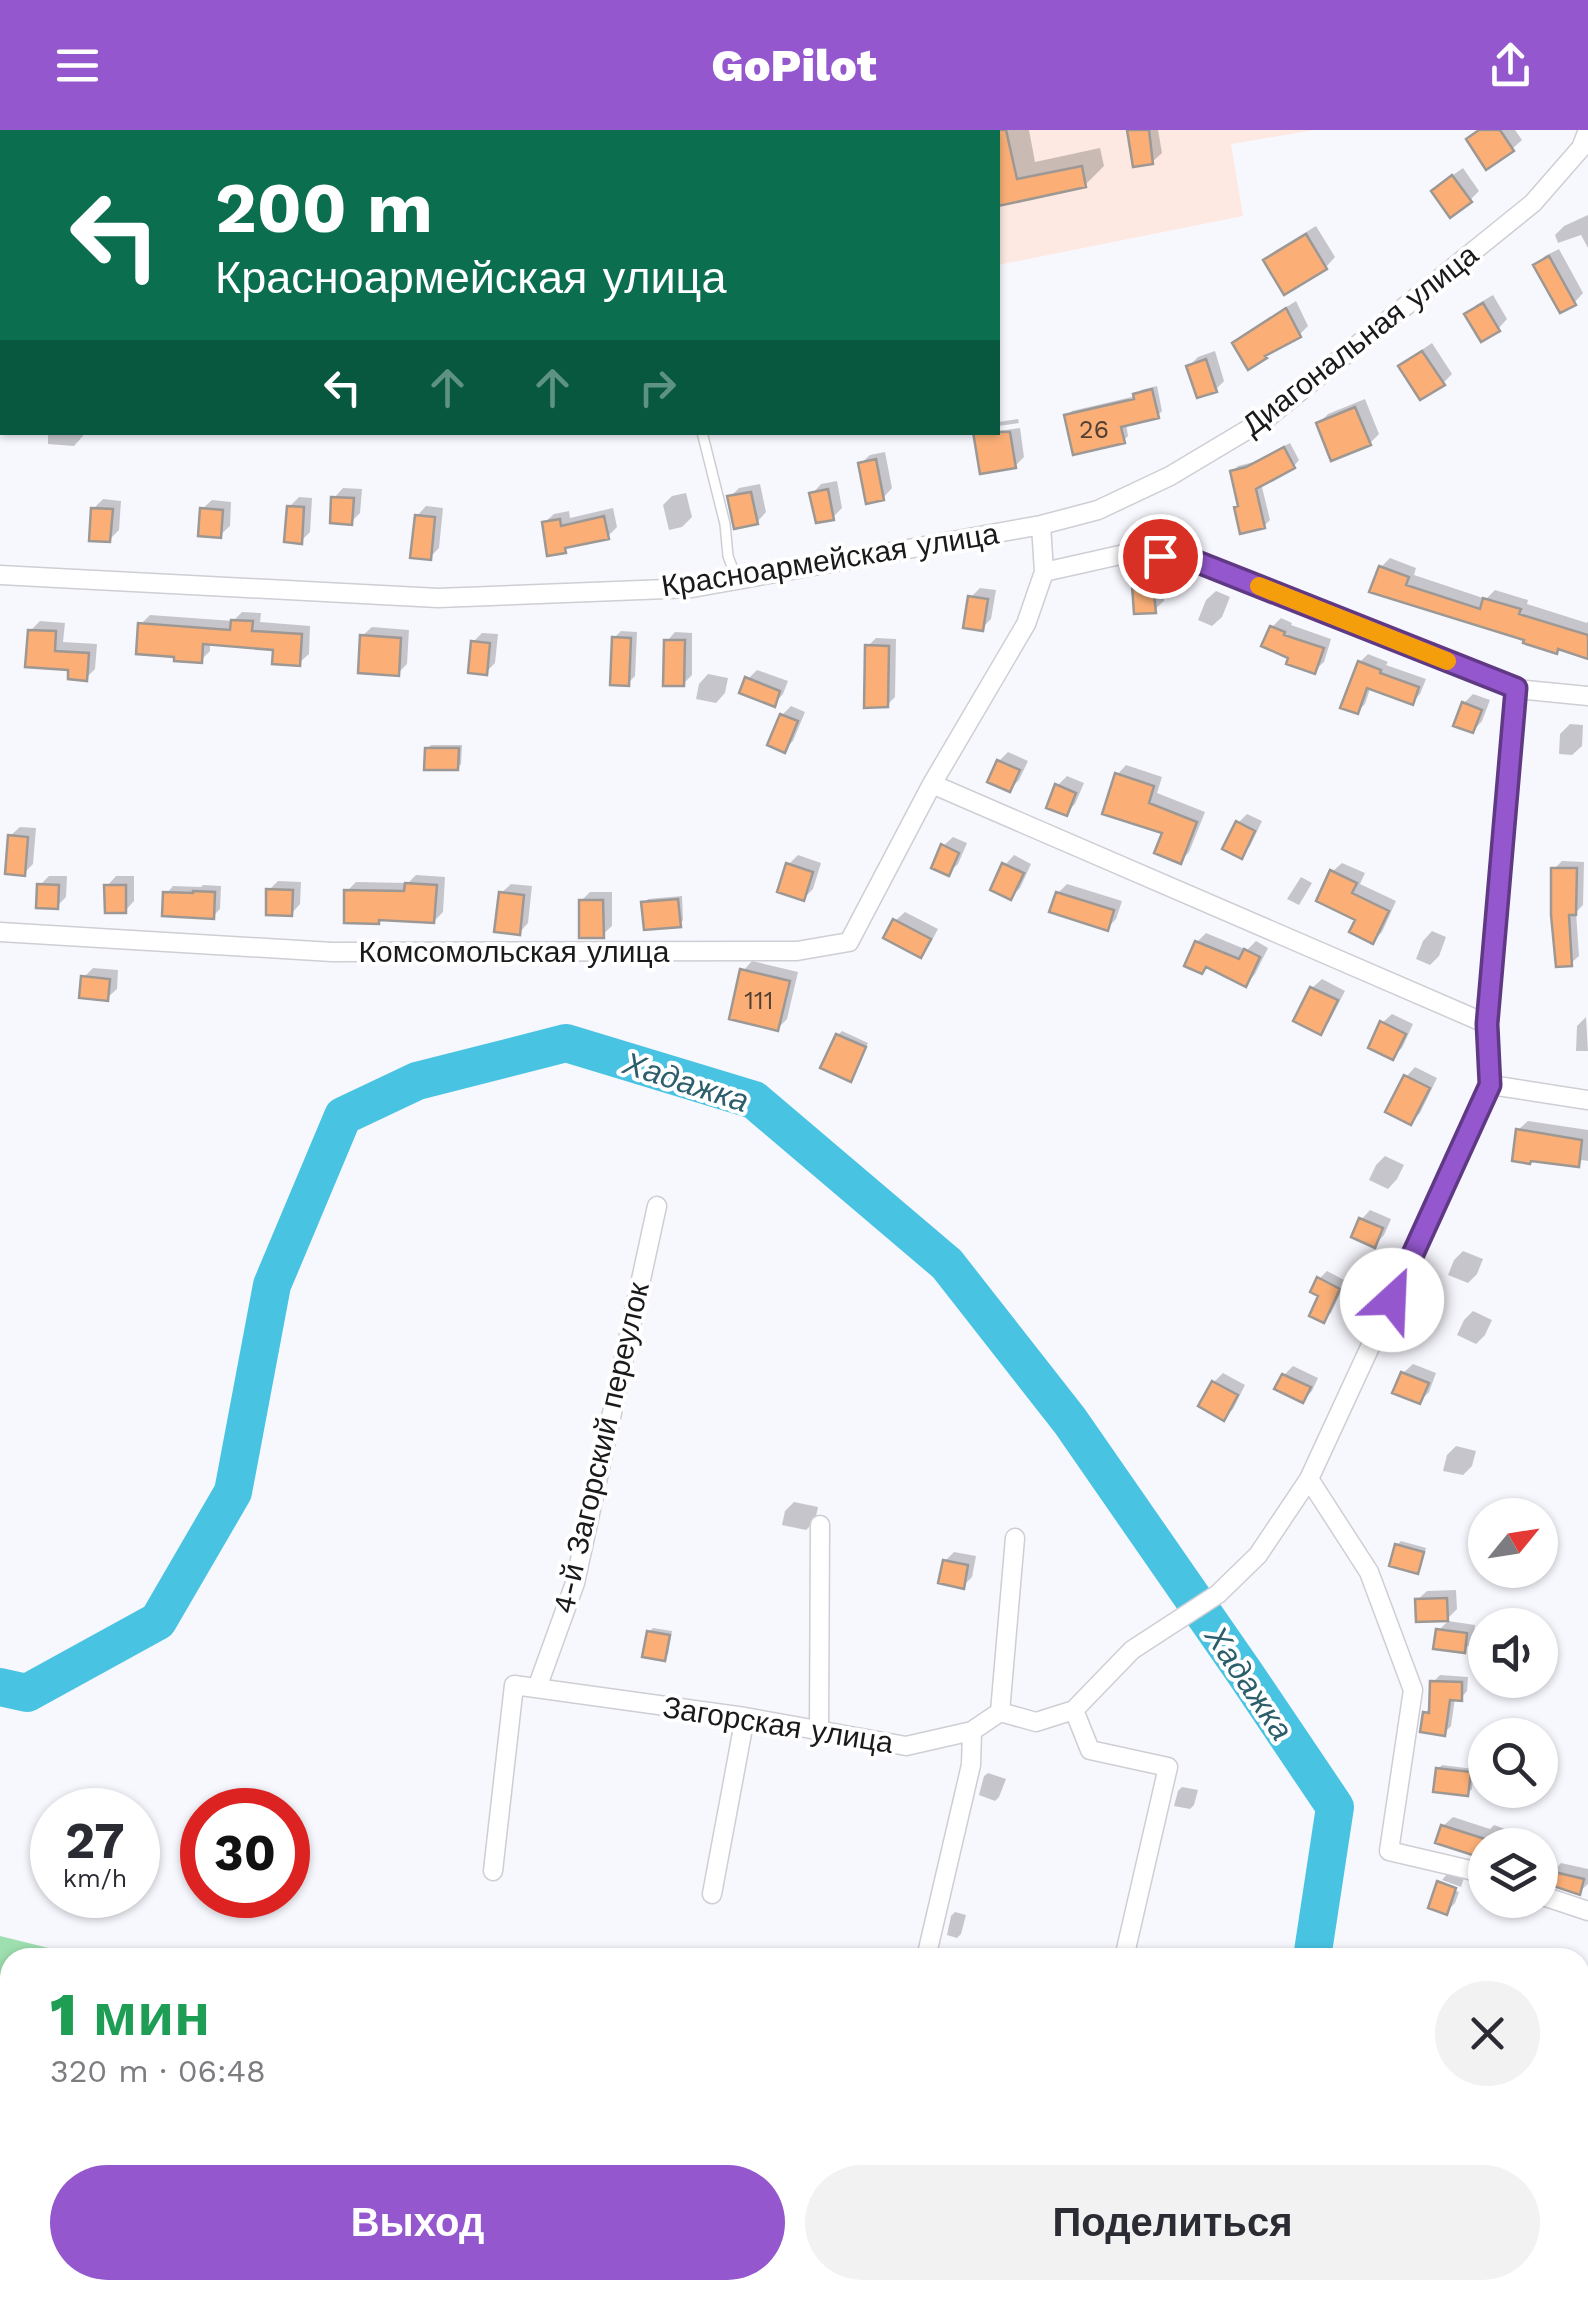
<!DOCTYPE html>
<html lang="ru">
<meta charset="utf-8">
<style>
:root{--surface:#fff;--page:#f2f2f3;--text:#2b2b33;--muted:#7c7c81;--accent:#9457cd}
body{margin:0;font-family:"Work Sans",sans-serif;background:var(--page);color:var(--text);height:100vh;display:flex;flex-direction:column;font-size:38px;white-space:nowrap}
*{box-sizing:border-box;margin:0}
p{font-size:32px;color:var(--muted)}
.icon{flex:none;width:55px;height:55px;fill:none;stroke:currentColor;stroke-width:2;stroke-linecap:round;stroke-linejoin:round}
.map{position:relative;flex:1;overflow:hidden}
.details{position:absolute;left:0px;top:1818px;width:1590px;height:352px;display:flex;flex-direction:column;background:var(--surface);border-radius:30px 30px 0 0;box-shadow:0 2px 8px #0004}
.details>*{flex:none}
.banner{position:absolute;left:0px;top:0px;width:1000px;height:305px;box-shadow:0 2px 8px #0004;background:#0b6e4f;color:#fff;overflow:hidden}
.needle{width:65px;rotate:60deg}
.tools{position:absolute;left:1468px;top:1368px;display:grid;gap:20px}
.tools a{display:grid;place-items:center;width:90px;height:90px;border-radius:50%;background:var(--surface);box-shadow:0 2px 8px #0004;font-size:50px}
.speed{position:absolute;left:30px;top:1658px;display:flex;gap:20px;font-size:50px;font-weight:700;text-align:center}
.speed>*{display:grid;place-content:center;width:130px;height:130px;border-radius:50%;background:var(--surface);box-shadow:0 2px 8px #0004;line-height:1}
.speed small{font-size:25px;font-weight:400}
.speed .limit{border:15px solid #d22;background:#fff;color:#111}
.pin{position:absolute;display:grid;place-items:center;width:85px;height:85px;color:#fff;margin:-42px;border:5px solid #fff;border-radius:50%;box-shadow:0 2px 10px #0007}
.me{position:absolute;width:110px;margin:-55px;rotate:25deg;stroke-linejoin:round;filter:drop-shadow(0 0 8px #0008)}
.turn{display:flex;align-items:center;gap:35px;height:210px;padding:0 50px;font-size:45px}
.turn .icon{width:130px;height:130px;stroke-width:2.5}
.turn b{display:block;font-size:70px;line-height:85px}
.lanes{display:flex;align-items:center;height:95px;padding:0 50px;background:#0003;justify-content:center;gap:50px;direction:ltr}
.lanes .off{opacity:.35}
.round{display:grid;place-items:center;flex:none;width:105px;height:105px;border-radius:52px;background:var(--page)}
.summary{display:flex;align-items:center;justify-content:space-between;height:170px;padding:0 50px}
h1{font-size:60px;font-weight:800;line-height:75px;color:#1e9e55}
.button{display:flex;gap:20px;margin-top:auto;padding:20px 50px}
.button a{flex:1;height:115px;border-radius:60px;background:var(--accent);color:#fff;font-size:40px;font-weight:800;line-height:115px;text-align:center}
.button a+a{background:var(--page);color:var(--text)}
header{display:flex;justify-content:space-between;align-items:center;height:130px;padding:0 50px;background:var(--accent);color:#fff;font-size:45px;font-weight:800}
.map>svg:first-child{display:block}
</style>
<header><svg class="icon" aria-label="menu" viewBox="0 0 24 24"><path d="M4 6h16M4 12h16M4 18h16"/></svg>GoPilot<svg class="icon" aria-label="share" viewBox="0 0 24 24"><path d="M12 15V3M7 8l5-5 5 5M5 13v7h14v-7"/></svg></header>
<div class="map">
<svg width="1588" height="2169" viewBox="0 0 1588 2169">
<rect width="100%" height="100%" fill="#f7f7fe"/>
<path fill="#fde9e1" d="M0,0H1314L1231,14L1243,86L998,135V2H2V234H0Z"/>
<path fill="#9edfaf" d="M0,1806L85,1827L10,1828V2160H1133L1140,2169H0Z"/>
<path fill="#0003" d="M185,0H275V2H185Z
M290,0H383V2H290Z
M433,0H488V2H433Z
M523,0H569V2H523Z
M697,0H783V2H697Z
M923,0H1029L1035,32L1100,18L1104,36L1085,55L998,73V2H908Z
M1130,0H1158L1162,23L1152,32Z
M1478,0H1515L1522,10L1512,19L1469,10Z
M1463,38L1479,61L1470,70L1443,52Z
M1588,85V118L1581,105L1558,113L1555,105L1564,96Z
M1316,96L1335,127L1326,137L1285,162L1266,130L1275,121Z
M1559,119L1583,163L1574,173L1536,135L1545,126Z
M0,131H2V164L0,165Z
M1493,165L1507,189L1498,199L1467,185L1476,175Z
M1296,171L1308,196L1299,205L1272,219L1265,226L1235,214L1244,204Z
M1432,213L1452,244L1443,253L1401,236L1411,227Z
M1215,221L1224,251L1215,260L1189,236L1198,227Z
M1157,256L1162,281L1157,286L1126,293L1128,306L1123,311L1067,286L1072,281L1136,266L1141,260Z
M1365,269L1379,304L1370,313L1318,294L1328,284Z
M1018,289L1019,293L998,296V292Z
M1020,298L1024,327L1015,336L998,301Z
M48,302H83V306L74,316L48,314Z
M1290,313L1299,330L1294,336L1261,353L1270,390L1264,396L1236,378L1240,374L1232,342L1238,336L1254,332Z
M885,322L892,358L883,368L860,334L870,325Z
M837,351L842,378L833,387L812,364L821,354Z
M760,354L766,382L757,392L730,367L739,358Z
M343,358L362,359L360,383L351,392L334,368Z
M686,363L692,387L682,397L669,400L663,375L672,366Z
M299,367L312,368L310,402L301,411L289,377Z
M103,369L121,371L119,400L109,410L93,379Z
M212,370L231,372L230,396L220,405L202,379Z
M426,376L443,378L439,418L430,427L417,386Z
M613,378L617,397L607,407L571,414L564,420L544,393L554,384L569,381L570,388Z
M1390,428L1416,438L1414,445L1486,469L1495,460L1528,470L1527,474L1587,493L1588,491V526L1560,517L1556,521L1527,509L1372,460L1381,437Z
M1162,446L1164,471L1154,480L1134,456L1144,447Z
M980,458L996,460L991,489L982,498L971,467Z
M1216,461L1230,467L1222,487L1212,496L1198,490L1206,470Z
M242,482L261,483L260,492L310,496L309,524L299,533L276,518L210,512V521L201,530L141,494L150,485L233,491Z
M1281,488L1292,493L1291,495L1331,509L1324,532L1314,541L1291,526L1272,497Z
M40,491L65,493L63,512L97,514L95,539L86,548L71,538L30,501Z
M372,497L409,500L407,534L398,543L362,506Z
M621,501L637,502L635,546L628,553L614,508Z
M675,502L692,503V545L683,554L667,511Z
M482,503L498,504L495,533L486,542L473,512Z
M876,508L896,509L895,567L887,575L868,516Z
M1368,524L1388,532L1386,535L1426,549L1420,564L1412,572L1371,556L1365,574L1357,582L1360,532Z
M757,540L788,551L783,564L774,574L748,549Z
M708,544L728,548L725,563L716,573L696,569L699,554Z
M1473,564L1490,570L1482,591L1473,601L1464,573Z
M791,576L805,582L793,611L784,620L782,585Z
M1570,594L1583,595L1582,616L1572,625L1559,624L1560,604Z
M431,615H462L461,634L457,638L427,619Z
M1008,622L1028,631L1019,650L1010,659L999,631Z
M1126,635L1162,647L1157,663L1205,682L1189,722L1180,731L1166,702L1117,645Z
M1067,646L1084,653L1075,674L1066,683L1057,656Z
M1247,684L1262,691L1250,716L1241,726L1238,693Z
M20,697L36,698L33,734L24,743L10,706Z
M953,707L967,713L958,734L948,743L943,716Z
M798,725L821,733L813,759L804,768L788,735Z
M1014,725L1031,734L1020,758L1011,767L1005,735Z
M1562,731L1584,732L1583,775L1576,782L1579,826L1571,833L1554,739Z
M1342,733L1365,743L1360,754L1396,771L1382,802L1373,811L1332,742Z
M416,745L445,747L443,782L434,791L382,787L378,791L347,761L356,752L408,753Z
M49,746H67L66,767L57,776L40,755Z
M116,746H134V771L125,781L107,756Z
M1301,747L1312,753L1299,775L1287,769Z
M278,751L301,752L300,774L291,784L269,760Z
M511,754L532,756L528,793L519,803L501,763Z
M1067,754L1122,771L1116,789L1107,798L1058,763Z
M203,755L221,756L220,779L213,786L166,764L173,756L201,757Z
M590,762H612V796L602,805L581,771Z
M682,766L683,790L680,794L644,773L648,769Z
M905,782L938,799L929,816L920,825L895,791Z
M1432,801L1446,807L1439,826L1430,835L1416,829L1423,811Z
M1206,803L1247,820L1256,811L1268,818L1255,844L1246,854L1208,835L1202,841L1197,812Z
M752,831L798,842L787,889L778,898L743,841Z
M93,838L118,840L117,859L107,868L84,847Z
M1322,849L1345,861L1329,892L1320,902L1312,858Z
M1392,884L1413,894L1402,918L1392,927L1382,893Z
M1586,887L1588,921H1576L1577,896Z
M842,901L868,913L851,949L838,905Z
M1415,937L1437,948L1420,983L1411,992L1406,947Z
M1528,991L1588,1000V1031L1582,1030L1578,1035L1518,1000Z
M1385,1026L1404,1035L1397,1049L1388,1059L1369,1050L1376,1035Z
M1370,1080L1391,1089L1384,1105L1375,1115L1361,1090Z
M1463,1121L1483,1129L1477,1144L1468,1153L1448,1145L1454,1130Z
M1327,1141L1346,1151L1331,1183L1323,1190L1319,1149Z
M1473,1181L1492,1190L1485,1205L1476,1214L1457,1205L1464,1190Z
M1413,1234L1436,1243L1429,1262L1420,1271L1403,1243Z
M1293,1236L1318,1248L1312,1261L1303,1270L1284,1245Z
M1223,1243L1245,1255L1233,1279L1224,1288L1214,1252Z
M1456,1316L1476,1321L1472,1336L1463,1345L1443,1341L1447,1325Z
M794,1372L818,1377L815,1391L806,1400L782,1395L785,1381Z
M1401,1411L1426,1418L1421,1438L1417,1442L1397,1415Z
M954,1422L976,1426L972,1447L963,1456L945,1431Z
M1456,1460L1457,1479L1447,1489L1417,1470L1427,1461Z
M1448,1491L1475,1495L1473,1511L1464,1520L1438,1501Z
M653,1498L672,1501L668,1524L664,1528L649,1502Z
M1440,1545L1468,1547L1467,1561L1461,1568H1455L1451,1596L1444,1603L1425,1583L1432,1576L1433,1552Z
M1442,1635L1474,1639L1472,1659L1468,1663L1438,1639Z
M988,1643L1006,1649L999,1667L995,1671L979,1665L984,1646Z
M1182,1657L1198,1660L1194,1675L1190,1679L1174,1676L1178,1661Z
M1453,1687L1490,1699L1494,1695L1511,1701L1506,1715H1485V1730L1476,1727L1477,1724L1443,1696Z
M1561,1733L1588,1739V1754L1579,1762L1552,1742Z
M1448,1743L1464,1748L1461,1757L1442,1750Z
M1441,1751V1755L1459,1762L1455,1773L1446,1782L1439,1752Z
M955,1782L966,1785L961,1804L957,1808L947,1805L951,1786Z"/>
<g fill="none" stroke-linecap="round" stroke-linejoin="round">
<path stroke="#49c3e2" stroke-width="38" d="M0,1557L27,1563L158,1491L233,1362L272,1155L343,986L417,951L566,913L754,970L947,1134L1070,1291L1244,1542L1335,1677L1312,1828
M1256,2169L1258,2160"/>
</g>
<path fill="#fbaf77" stroke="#9e9894" stroke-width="2.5" d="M998,0H1006L1017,49L1082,36L1086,57L998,76Z
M1127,0H1149L1153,34L1133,37Z
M1479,0H1500L1514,21L1486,40L1466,9Z
M1452,45L1472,72L1450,88L1431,61Z
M1306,104L1327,139L1284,165L1263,130Z
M1549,126L1576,175L1560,183L1533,135Z
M1483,173L1500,201L1481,212L1464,184Z
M1286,178L1301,207L1265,226L1267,228L1248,240L1232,213Z
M1422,221L1445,255L1420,270L1398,236Z
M1206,229L1217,262L1197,268L1186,236Z
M1152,259L1159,288L1121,297L1125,313L1073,325L1064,285L1134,269L1133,264Z
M1355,277L1371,315L1331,331L1316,293Z
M973,302H1010L1016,338L980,344Z
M1284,317L1295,338L1256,359L1265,398L1240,404L1234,377L1238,376L1230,341L1246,337Z
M876,329L884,370L866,374L858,333Z
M828,359L834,390L816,393L809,363Z
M751,362L758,394L734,399L727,366Z
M331,367L354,368L352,395L330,393Z
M287,376L304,377L302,414L284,412Z
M91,378L113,379L110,412L89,411Z
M200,378L223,380L221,408L198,406Z
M415,385L435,387L431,430L410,428Z
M604,386L609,409L565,418L566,423L547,426L542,392L560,389L561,396Z
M1379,436L1409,447L1406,455L1480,479L1483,468L1521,479L1519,484L1588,505V529L1558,519L1557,524L1523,513L1524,510L1369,462Z
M1153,454L1156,483L1134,484L1132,455Z
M968,466L988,469L983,501L963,498Z
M231,490L253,491L252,501L302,504L300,536L272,534L273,520L203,514L202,533L174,531V527L136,524L138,493L230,500Z
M1270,496L1285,502L1284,505L1324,518L1315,544L1286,534L1288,528L1261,516Z
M28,500L56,501L55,521L89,523L87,551L68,549V540L25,537Z
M360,505L401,508L399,546L358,543Z
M612,507L631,508L629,556L610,555Z
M664,510H685L684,556H663Z
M471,511L490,513L487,545L468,543Z
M865,515L889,516L888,577L864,578Z
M1358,531L1381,540L1380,543L1419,557L1413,575L1367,558L1358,584L1340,578Z
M745,547L780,561L775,577L739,563Z
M1462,572L1482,580L1473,603L1453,596Z
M780,584L798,591L785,623L767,615Z
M425,618H459L458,640H424Z
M997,630L1020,640L1010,662L987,652Z
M1115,643L1154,656L1149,673L1197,692L1181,734L1154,723L1162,703L1102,684Z
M1055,654L1076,663L1067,686L1046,678Z
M1236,691L1255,701L1242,729L1222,719Z
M8,705L28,707L25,746L5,744Z
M941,714L959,723L949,746L931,738Z
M786,733L813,742L804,771L777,762Z
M1002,733L1024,743L1011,770L990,760Z
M1551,738H1577L1576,785H1569L1572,836L1556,837L1551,785Z
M1330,740L1357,753L1352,763L1389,781L1373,814L1349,802L1355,790L1316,771Z
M405,753L437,755L434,793L379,790V794L344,793V760L404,761Z
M37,754L59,755L58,779L36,778Z
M104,755H126V783H105Z
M266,759L293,760L292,786L266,785Z
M193,761L215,762L214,789L162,786L163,762L193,763Z
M499,762L524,765L520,805L494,802Z
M1056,762L1114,780L1108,801L1049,782Z
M678,769L681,797L644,800L641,772Z
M579,770H603L604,808H579Z
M893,789L931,809L921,828L883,808Z
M1195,811L1239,829L1244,819L1260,827L1246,857L1206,837L1202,844L1184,836Z
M740,839L790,851L778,901L729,889Z
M81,846L110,849L108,871L79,868Z
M1310,857L1338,870L1321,905L1293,891Z
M1380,891L1406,904L1393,930L1368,918Z
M836,904L866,917L851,952L820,938Z
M1404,945L1430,958L1411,995L1385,982Z
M1516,999L1582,1010L1579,1037L1531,1031L1530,1034L1512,1031Z
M1359,1088L1383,1098L1375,1118L1351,1107Z
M1317,1147L1340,1159L1324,1193L1309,1186L1318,1166L1310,1162Z
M1401,1242L1429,1253L1420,1274L1392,1263Z
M1282,1244L1311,1257L1303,1273L1274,1259Z
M1212,1251L1238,1265L1224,1291L1198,1276Z
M1395,1414L1424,1422L1418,1444L1389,1436Z
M943,1430L968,1435L964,1459L938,1453Z
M1447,1468L1448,1491L1416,1492L1415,1469Z
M1436,1499L1467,1503L1465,1523L1433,1519Z
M647,1501L670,1505L665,1531L642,1527Z
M1430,1551L1462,1552V1571L1450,1570L1445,1606L1420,1602L1423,1582L1429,1583Z
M1436,1638L1471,1642L1468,1666L1433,1662Z
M1441,1695L1485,1709V1729L1435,1713Z
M1550,1741L1584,1749L1580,1765L1547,1754Z
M1437,1751L1456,1758L1447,1785L1428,1778Z"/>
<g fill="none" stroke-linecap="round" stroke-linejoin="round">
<defs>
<path id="lane" d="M702,302L725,394L728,426L737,450"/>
<path id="street" d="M1041,395L1044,442L1129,423L1191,429L1516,559L1588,566
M0,445L438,468L692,458L1041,395L1098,380L1170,346L1267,288L1533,73L1581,18L1588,0
M932,654L1487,894
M0,802L332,822L797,821L849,812L932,654L1026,494L1044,442
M1491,955L1588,970
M537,1558L575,1453L657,1076
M1074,1580L1132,1520L1218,1464L1258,1425L1309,1349
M1000,1582L1015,1408
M819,1600L820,1395
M493,1741L514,1555L745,1587L906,1616L972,1601L1000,1582L1036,1592L1074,1580L1090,1620L1168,1637L1124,1828
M1485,1745L1466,1739L1389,1721L1413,1560L1369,1442L1309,1349L1491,955L1487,894L1516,559
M712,1764L745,1587
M1540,1765L1588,1781
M926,1828L971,1635L972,1601
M1580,1893L1588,1873
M1515,2169V2160"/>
</defs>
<use href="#lane" stroke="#ceced4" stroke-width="12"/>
<use href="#street" stroke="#ceced4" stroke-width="21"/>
<use href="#lane" stroke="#fff" stroke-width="9"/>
<use href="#street" stroke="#fff" stroke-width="18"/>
</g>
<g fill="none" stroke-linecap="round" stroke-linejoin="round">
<defs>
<path id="route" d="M1160,426L1190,429L1516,558L1487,894L1490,955L1392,1170"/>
</defs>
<use href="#route" stroke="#603985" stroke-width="25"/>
<use href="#route" stroke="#9457cd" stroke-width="18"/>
<path stroke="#f59e0b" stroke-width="18" d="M1259,456L1447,531"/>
</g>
<g text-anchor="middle" stroke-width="8" stroke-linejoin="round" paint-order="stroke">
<g font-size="25" fill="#523f33">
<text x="1094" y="308">26</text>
<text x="759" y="879">111</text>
</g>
<g font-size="30" fill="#1a1a1c" stroke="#fff">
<text transform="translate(1360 210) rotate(-38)" y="10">Диагональная улица</text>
<text transform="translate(830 430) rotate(-9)" y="10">Красноармейская улица</text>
<text x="514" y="832">Комсомольская улица</text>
<text transform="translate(601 1318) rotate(-77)" y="10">4-й Загорский переулок</text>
<text transform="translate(778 1595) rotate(9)" y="10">Загорская улица</text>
</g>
<g font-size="32" font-style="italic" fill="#2c5e6c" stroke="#fff">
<text transform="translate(686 952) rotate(18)" y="11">Хадажка</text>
<text transform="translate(1249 1553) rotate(56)" y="11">Хадажка</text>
</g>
</g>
</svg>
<div class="tools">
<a><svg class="needle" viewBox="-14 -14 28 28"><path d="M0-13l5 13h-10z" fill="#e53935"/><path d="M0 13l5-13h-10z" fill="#7c7c81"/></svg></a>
<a><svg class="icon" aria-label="sound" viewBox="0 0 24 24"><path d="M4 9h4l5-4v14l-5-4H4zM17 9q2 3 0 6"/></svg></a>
<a><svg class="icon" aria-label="search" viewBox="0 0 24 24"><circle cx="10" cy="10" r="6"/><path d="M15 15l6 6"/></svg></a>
<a><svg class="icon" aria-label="layers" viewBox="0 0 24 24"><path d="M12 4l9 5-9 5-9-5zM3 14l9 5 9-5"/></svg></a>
</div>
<div class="speed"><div>27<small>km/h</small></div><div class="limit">30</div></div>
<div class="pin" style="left:1160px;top:426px;background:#d93025"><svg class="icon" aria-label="arrive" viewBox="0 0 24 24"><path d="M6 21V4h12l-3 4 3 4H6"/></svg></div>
<svg class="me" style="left:1392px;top:1170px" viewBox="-20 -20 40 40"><circle r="19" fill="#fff"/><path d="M0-13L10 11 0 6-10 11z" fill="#9457cd"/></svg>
<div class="banner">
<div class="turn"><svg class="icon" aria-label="left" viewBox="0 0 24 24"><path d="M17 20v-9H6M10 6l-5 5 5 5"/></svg><div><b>200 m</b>Красноармейская улица</div></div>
<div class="lanes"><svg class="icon" aria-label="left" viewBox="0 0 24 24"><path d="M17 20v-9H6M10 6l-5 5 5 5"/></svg><svg class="icon off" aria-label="ahead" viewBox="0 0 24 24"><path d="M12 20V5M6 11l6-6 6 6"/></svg><svg class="icon off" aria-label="ahead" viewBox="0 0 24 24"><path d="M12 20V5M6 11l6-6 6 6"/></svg><svg class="icon off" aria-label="right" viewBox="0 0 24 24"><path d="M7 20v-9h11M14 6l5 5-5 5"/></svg></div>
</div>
<section class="details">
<div class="summary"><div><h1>1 мин</h1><p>320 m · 06:48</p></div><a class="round"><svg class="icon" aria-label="close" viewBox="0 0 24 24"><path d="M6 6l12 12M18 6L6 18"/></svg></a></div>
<div class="button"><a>Выход</a><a>Поделиться</a></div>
</section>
</div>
